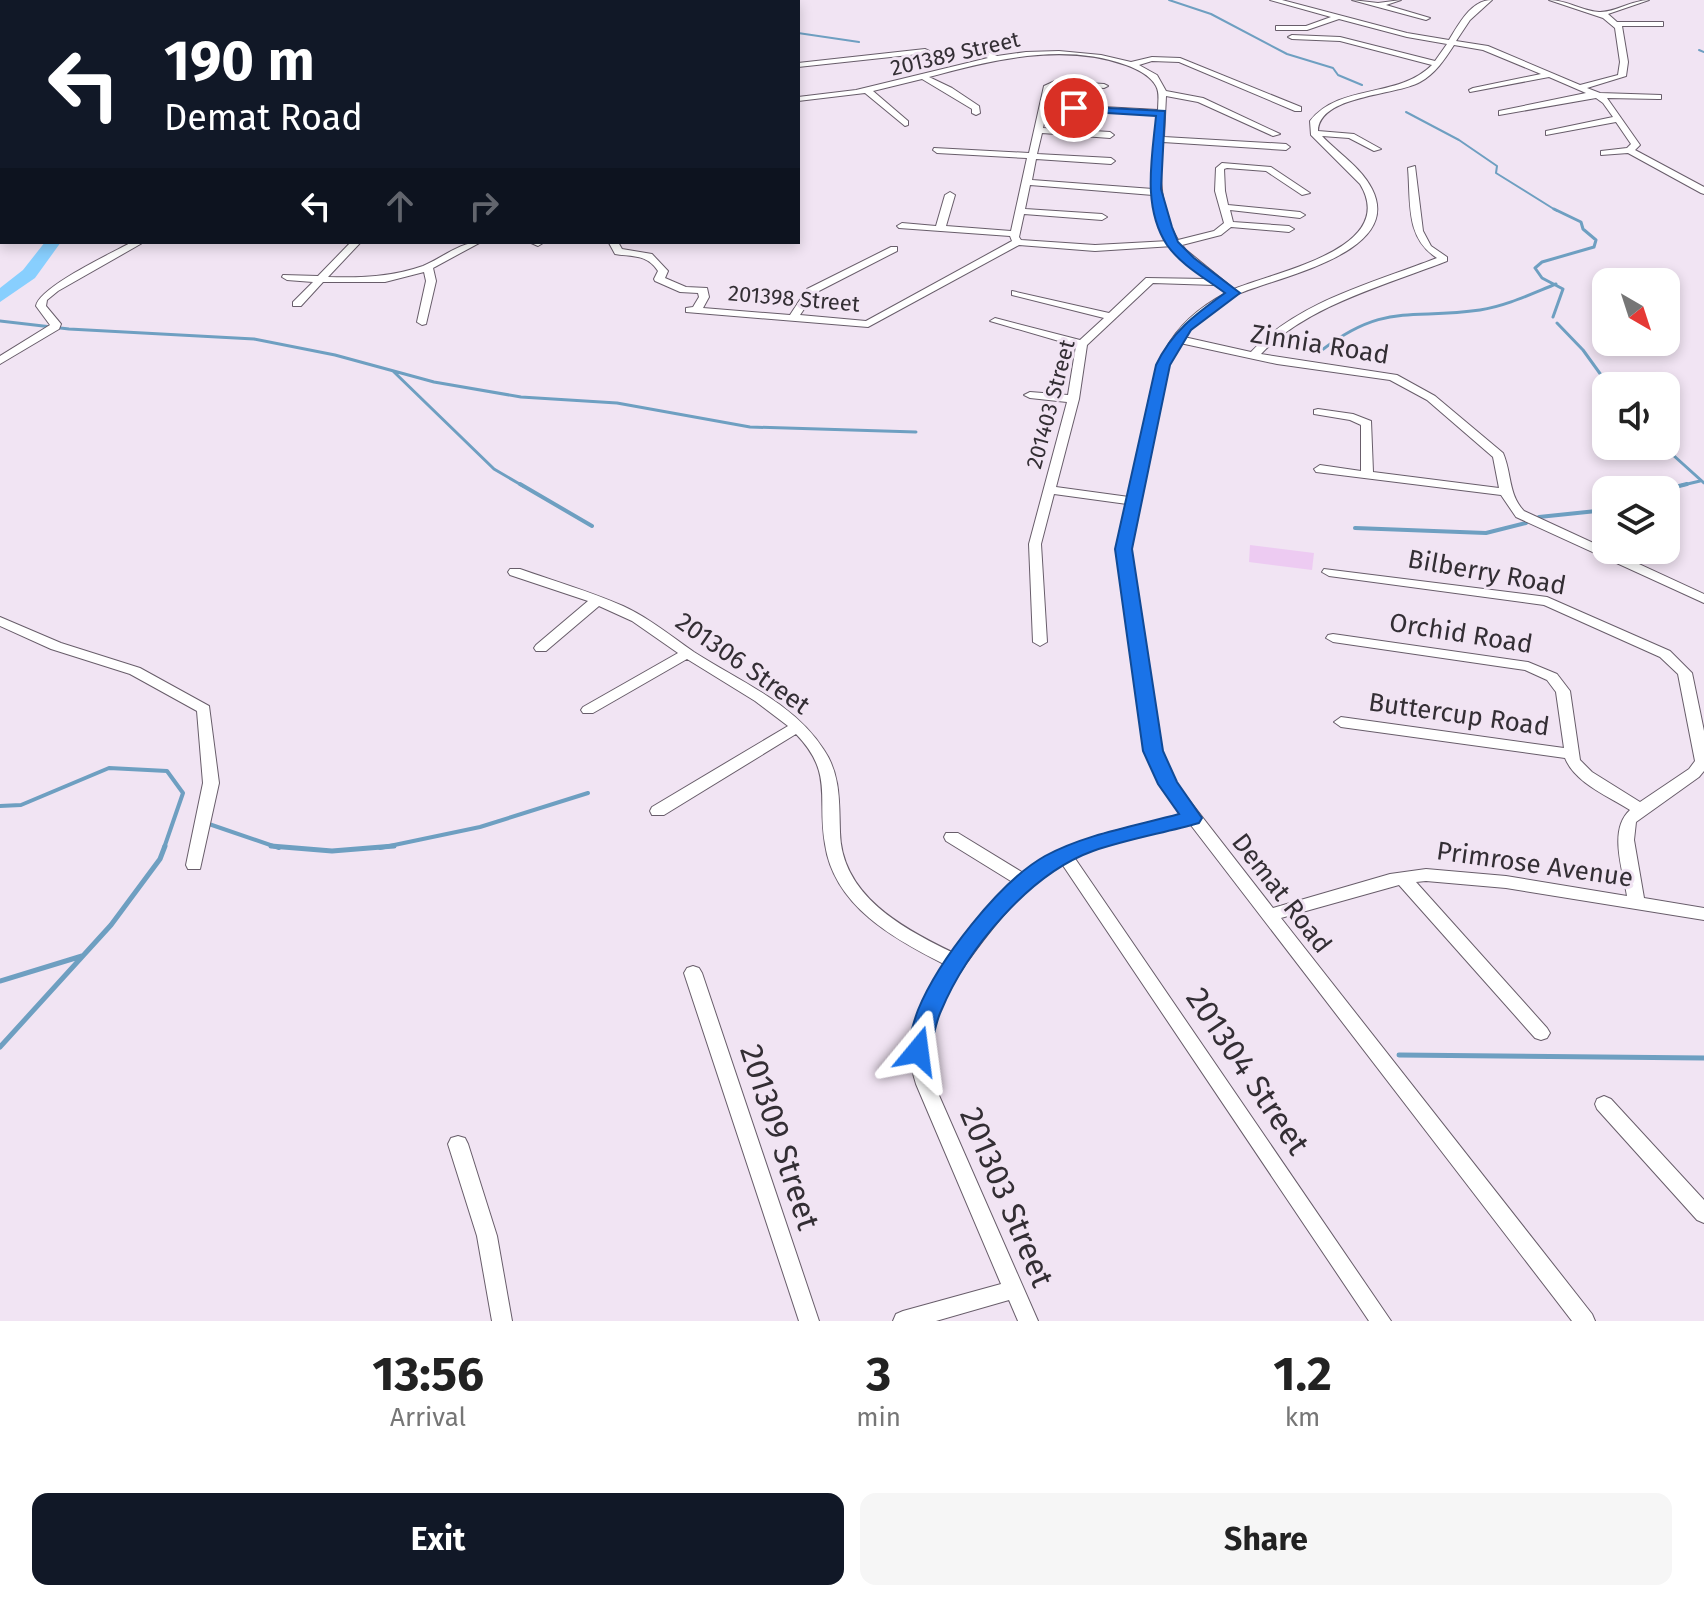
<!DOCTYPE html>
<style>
:root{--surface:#fff;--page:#f6f6f6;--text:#222;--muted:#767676;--accent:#111827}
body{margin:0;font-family:"Fira Sans",sans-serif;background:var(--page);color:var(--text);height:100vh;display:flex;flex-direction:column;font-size:30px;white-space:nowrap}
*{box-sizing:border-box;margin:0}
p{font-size:26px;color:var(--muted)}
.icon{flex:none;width:44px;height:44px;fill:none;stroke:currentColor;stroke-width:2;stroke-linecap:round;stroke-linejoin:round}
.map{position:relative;height:1321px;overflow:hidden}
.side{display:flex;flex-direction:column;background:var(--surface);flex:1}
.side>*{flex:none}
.hud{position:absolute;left:0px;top:0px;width:800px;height:244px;box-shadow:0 4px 12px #0003;background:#111827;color:#fff;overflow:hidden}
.needle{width:52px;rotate:141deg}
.fabs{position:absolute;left:1592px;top:268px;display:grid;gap:16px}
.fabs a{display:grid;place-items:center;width:88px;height:88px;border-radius:16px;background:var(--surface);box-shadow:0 4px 12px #0003;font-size:40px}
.pin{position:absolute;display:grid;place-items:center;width:68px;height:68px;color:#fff;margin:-34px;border:4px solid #fff;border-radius:50%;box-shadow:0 2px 8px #0007}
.me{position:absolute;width:88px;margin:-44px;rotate:16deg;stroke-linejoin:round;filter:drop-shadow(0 0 6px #0008)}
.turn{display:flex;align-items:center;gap:28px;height:168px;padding:0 32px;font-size:36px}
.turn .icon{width:104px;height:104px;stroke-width:2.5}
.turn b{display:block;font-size:56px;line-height:68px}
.lanes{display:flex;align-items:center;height:76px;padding:0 32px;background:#0003;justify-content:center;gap:40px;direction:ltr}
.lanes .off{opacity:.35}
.eta{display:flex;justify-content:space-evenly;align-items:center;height:136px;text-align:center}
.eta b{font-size:48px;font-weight:700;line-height:56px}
.cta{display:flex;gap:16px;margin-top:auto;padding:16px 32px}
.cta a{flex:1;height:92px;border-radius:16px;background:var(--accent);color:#fff;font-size:32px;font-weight:700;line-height:92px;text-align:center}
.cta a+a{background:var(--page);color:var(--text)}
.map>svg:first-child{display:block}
</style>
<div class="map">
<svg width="1704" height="1321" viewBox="0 0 1704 1321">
<rect width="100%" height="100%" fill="#f1e4f3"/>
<path fill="#edcbf2" d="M1250,545L1314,553L1312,570L1249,562Z"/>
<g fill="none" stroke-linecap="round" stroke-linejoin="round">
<path stroke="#6e9fc1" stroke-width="2" d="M1169,0L1211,14L1287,54L1333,68L1338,75L1362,85
M357,2L360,0
M798,33L859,42
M1699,50L1704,52
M1406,112L1459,140L1497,166L1496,173L1557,211"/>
<path stroke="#6e9fc1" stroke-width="3" d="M1553,317L1563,289L1542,278L1535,268L1542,262L1594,247L1596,240L1583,229L1581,222L1554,209
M0,321L69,329L254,339L335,355L434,382L521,397L617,403L750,427L916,432
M1557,323L1583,350L1609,386
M1322,350C1385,302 1410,320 1480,310C1506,306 1531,294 1556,284
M393,371L494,469L523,486
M1663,446L1704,483
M1679,486L1700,481"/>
<path stroke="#6e9fc1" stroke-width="4" d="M520,484L592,526
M1663,490L1687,484
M1539,517L1606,510
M1355,528L1486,533L1526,523
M0,806L21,805L109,768L167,771L183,793L164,848
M206,823L279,848
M380,848L480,827L588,793"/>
<path stroke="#6e9fc1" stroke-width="5" d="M271,846L332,851L394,846
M0,981L82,956
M0,1047L111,925L160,859L165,846
M1399,1055L1704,1058"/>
<path fill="#88cffe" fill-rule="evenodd" d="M648,0H668L647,2Z
M45,242H61L35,278L0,302V288L23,270Z"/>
<defs>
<path id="minor" d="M56,0H64V2H56Z
M414,0H423L412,2Z
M1270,0H1282L1407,33L1449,40C1459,24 1471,0 1492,0L1470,20L1456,41L1488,46L1580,85L1618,75L1620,62L1615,28L1603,18L1549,0C1567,0 1582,11 1599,12C1614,13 1632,0 1649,0L1608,14L1617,22H1663V26H1622L1628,62L1626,76L1587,88L1600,93L1661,95V99H1658L1607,98L1640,145L1635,150L1704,187V194L1701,193L1628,153L1601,155V151L1627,148L1631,144L1616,122L1546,135V131L1613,117L1603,103L1596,98L1499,115V111L1586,93L1549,77L1470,92L1469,90L1473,88L1541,74L1483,50L1454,45C1445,59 1435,74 1420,82C1395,96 1319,95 1318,131L1354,134L1381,149L1374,151L1349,138L1322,136C1338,153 1361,167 1372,189C1405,254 1275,277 1236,295C1216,305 1199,320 1184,337L1251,352C1299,301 1373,283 1437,258C1405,238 1411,202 1408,168L1415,166L1423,231L1431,246L1447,257V261C1386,285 1306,306 1261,354L1397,375L1435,396L1503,453C1512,474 1508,494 1524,511L1704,594V603L1516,517L1501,495L1316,472L1314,469L1320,465L1361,471V425L1350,420L1314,414V410L1318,409L1353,414L1371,421L1373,472L1499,488L1493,457L1427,400L1390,380L1277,364L1180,343L1169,363L1162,387L1130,549V563L1160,751L1175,782L1273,908L1390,874L1426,869L1506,876L1627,896C1623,870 1608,830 1630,810C1608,796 1575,783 1565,758L1341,727L1334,722L1341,717L1564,748L1556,692L1547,680L1525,670L1333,642L1326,638L1328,635L1333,634L1528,662L1557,674L1570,691L1580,760L1592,772L1640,802L1689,769L1695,761L1678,674L1660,657L1544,605L1329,576L1322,572L1324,569L1547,597L1670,651L1692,673L1704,731V771L1699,777L1636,822L1634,840L1644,898L1704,908V920L1506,888L1426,881L1416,882L1547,1028L1550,1033L1547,1038L1541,1040L1535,1038L1399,885L1281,918L1592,1314L1595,1321H1572L1190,824L1113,843L1074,857L1391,1321H1369L1062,864C1021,890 992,927 965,965C949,989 931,1017 927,1048C925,1060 930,1073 934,1084L1038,1321H1018L1009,1300L936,1321H893L896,1314L903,1311L1001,1284L916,1084C900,1036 922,1005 946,965C894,939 834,906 825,844C817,798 834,773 796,734L664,815H652L650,811L652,807L788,726L755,701L687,659L593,713H583L581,710L583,707L678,653L632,621L599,606L546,651H536L534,648L536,645L588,601L510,575L508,572L510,569H520C554,581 589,591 623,606C649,618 671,636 694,652C739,681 794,703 824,750C841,775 839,803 840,832C841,895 903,929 954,953L989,908L1014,883L946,841L944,837L946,833H958L1025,874C1070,836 1128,828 1183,815C1163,788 1148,764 1142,731L1118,563V549L1127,504L1054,494L1041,544L1047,642L1040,646L1033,642L1029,544L1067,402L1030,398L1024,395L1030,392L1068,395L1076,346L990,321L995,318L1080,340L1104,318L1012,295V291L1109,313L1146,278L1207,279L1173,246L1095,251L1019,245L868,327L686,312V308L693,307L699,297L698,293L680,292L655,281L654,279L658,271C647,254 633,257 615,254L609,243L618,242L622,249L652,254L668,271L665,278L686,287L707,288L709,297L703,308L790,315L807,289L891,247H897V251L815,293L800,315L866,321L1012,241L1010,236L899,228L897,226L902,223L936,226L945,195L950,192L955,195L946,226L1011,231L1027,158L937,153L933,150L934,148L1029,153L1044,86L1055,81L1104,84L1108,86L1104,88L1056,85L1052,87L1048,104L1158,110C1158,102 1160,93 1156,86C1150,75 1137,69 1126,65C1063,42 991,60 929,77L952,88L979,106L980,113L976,115L972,113V109L922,79L873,91L908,121V125L905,126L865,93L798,101V97L856,90L988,58L974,52L969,43L973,41L980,48L997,56L1026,52L1059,51L1101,55L1131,62L1152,57L1180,58L1301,107V111H1295L1179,62L1152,61L1139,65L1157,75L1166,91L1203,98L1280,134L1273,136L1198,102L1166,96L1164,137L1286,144L1290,147L1286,150L1163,142C1159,176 1160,210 1178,240L1214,231L1224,223L1215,191L1216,168L1222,163L1271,167L1310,193L1302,195L1266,171L1227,168L1224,169L1225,191L1228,205L1300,212L1305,215L1300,218L1230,210L1233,222L1289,226L1294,229L1289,232L1231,227L1221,235L1182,245L1186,250L1234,289C1274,272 1400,249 1360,184L1311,135L1310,121C1340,83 1398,99 1432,65L1340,41L1292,39L1288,37L1292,35L1340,37L1435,61L1447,44L1407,37L1339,19L1307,30H1276V26H1306L1331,17ZM1047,109L1158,115L1153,157V189L1032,180L1036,159L1111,164L1115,161L1111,158L1037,154L1042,133L1110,138L1114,135L1110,132L1043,128ZM1030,185L1153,195L1159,222L1169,241L1095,245L1021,240L1019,237L1024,214L1102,220L1107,217L1102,214L1025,209ZM1153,283L1215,285L1226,293C1163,327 1155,365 1143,430C1139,452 1134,474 1129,497L1056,487L1079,399L1087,345Z
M1352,0L1378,3L1401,0L1386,5L1430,18L1426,20Z
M0,12H2V16H0Z
M925,49L929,51L928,53L798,67V63Z
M132,242H144L58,291L47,300L46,306L61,324L59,329L0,364V356L50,325L36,306C39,287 112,253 132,242Z
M351,242H361L328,277C361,278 392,277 423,266C442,258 460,242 481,242L433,268L436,281L426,324L422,325L417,322L426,281L424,272L385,282H323L301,306H293V302L313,282L287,280L282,277L283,275L318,276Z
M529,242H542L543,243L538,246Z
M0,617L61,643L140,668L209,706L219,783L200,869H188L186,865L203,783L197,711L130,674L51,649L0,626Z
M693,966L699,968L702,973L819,1321H799L684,973L687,968Z
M1604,1096L1611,1099L1704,1200V1223L1697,1220L1597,1109L1595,1104L1597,1099Z
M458,1136L465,1138L468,1144L497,1236L512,1321H492L477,1236L448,1144L451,1138Z"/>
</defs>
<use href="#minor" stroke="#685d6a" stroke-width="2"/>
<use href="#minor" fill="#fff" fill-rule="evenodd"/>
</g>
<path fill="#1a73e8" stroke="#114b97" stroke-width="2" d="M1070,106L1165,111L1161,189L1172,227L1178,242L1194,258L1240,293L1191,330L1170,365L1132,549L1163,751L1177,782L1202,818L1199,823C1164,833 1128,839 1093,851C1029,874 967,949 941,1011C934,1026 934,1043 926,1057L918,1060L909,1057L906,1051C910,1037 913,1023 918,1010C938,961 999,882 1045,856C1086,834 1135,826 1179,814L1158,784L1143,751L1115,549L1156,365C1172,331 1196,314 1225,293C1205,278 1181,265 1167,245C1142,207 1152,158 1156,116L1074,111L1070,110Z"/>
<g text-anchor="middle" stroke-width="6" stroke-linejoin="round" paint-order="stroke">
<g font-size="22" fill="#332e34" stroke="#f1e4f3">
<text transform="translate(955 53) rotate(-13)" y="8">201389 Street</text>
<text transform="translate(794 298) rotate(5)" y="8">201398 Street</text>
<text transform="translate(1050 404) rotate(-75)" y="8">201403 Street</text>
</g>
<g font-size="26" fill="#332e34" stroke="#f1e4f3">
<text transform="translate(1320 344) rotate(9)" y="9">Zinnia Road</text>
<text transform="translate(1487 572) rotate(10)" y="9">Bilberry Road</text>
<text transform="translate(1461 633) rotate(9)" y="9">Orchid Road</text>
<text transform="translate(743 663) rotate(35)" y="9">201306 Street</text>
<text transform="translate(1459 714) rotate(8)" y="9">Buttercup Road</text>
<text transform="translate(1535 864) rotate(8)" y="9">Primrose Avenue</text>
<text transform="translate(1282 893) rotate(52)" y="9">Demat Road</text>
</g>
<g font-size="32" fill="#332e34" stroke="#f1e4f3">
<text transform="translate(1248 1071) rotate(56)" y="11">201304 Street</text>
<text transform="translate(780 1137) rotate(72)" y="11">201309 Street</text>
<text transform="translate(1007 1197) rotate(67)" y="11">201303 Street</text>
</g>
</g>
</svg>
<div class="fabs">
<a><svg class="needle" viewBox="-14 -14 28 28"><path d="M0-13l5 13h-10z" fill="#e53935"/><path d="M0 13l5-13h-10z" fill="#767676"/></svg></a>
<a><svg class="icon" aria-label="sound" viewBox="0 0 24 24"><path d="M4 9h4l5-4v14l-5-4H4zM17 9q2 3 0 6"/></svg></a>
<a><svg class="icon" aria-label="layers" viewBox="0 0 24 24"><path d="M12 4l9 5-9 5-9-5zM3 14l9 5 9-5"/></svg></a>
</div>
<div class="pin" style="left:1074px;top:108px;background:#d93025"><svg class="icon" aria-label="arrive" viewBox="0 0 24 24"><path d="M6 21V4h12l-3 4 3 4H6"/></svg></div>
<svg class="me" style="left:918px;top:1051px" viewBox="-20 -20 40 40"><path d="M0-17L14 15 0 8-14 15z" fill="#1a73e8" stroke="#fff" stroke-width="4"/></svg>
<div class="hud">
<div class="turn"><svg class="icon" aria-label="left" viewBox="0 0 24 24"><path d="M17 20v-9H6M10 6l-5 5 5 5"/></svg><div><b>190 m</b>Demat Road</div></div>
<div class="lanes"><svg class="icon" aria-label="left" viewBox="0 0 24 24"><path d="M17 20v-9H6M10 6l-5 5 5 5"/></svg><svg class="icon off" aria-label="ahead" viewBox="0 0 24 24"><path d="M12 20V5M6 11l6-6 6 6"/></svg><svg class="icon off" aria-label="right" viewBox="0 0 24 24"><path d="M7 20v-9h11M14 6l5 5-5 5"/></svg></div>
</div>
</div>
<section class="side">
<div class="eta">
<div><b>13:56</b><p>Arrival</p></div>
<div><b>3</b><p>min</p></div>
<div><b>1.2</b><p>km</p></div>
</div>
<div class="cta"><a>Exit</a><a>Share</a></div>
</section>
